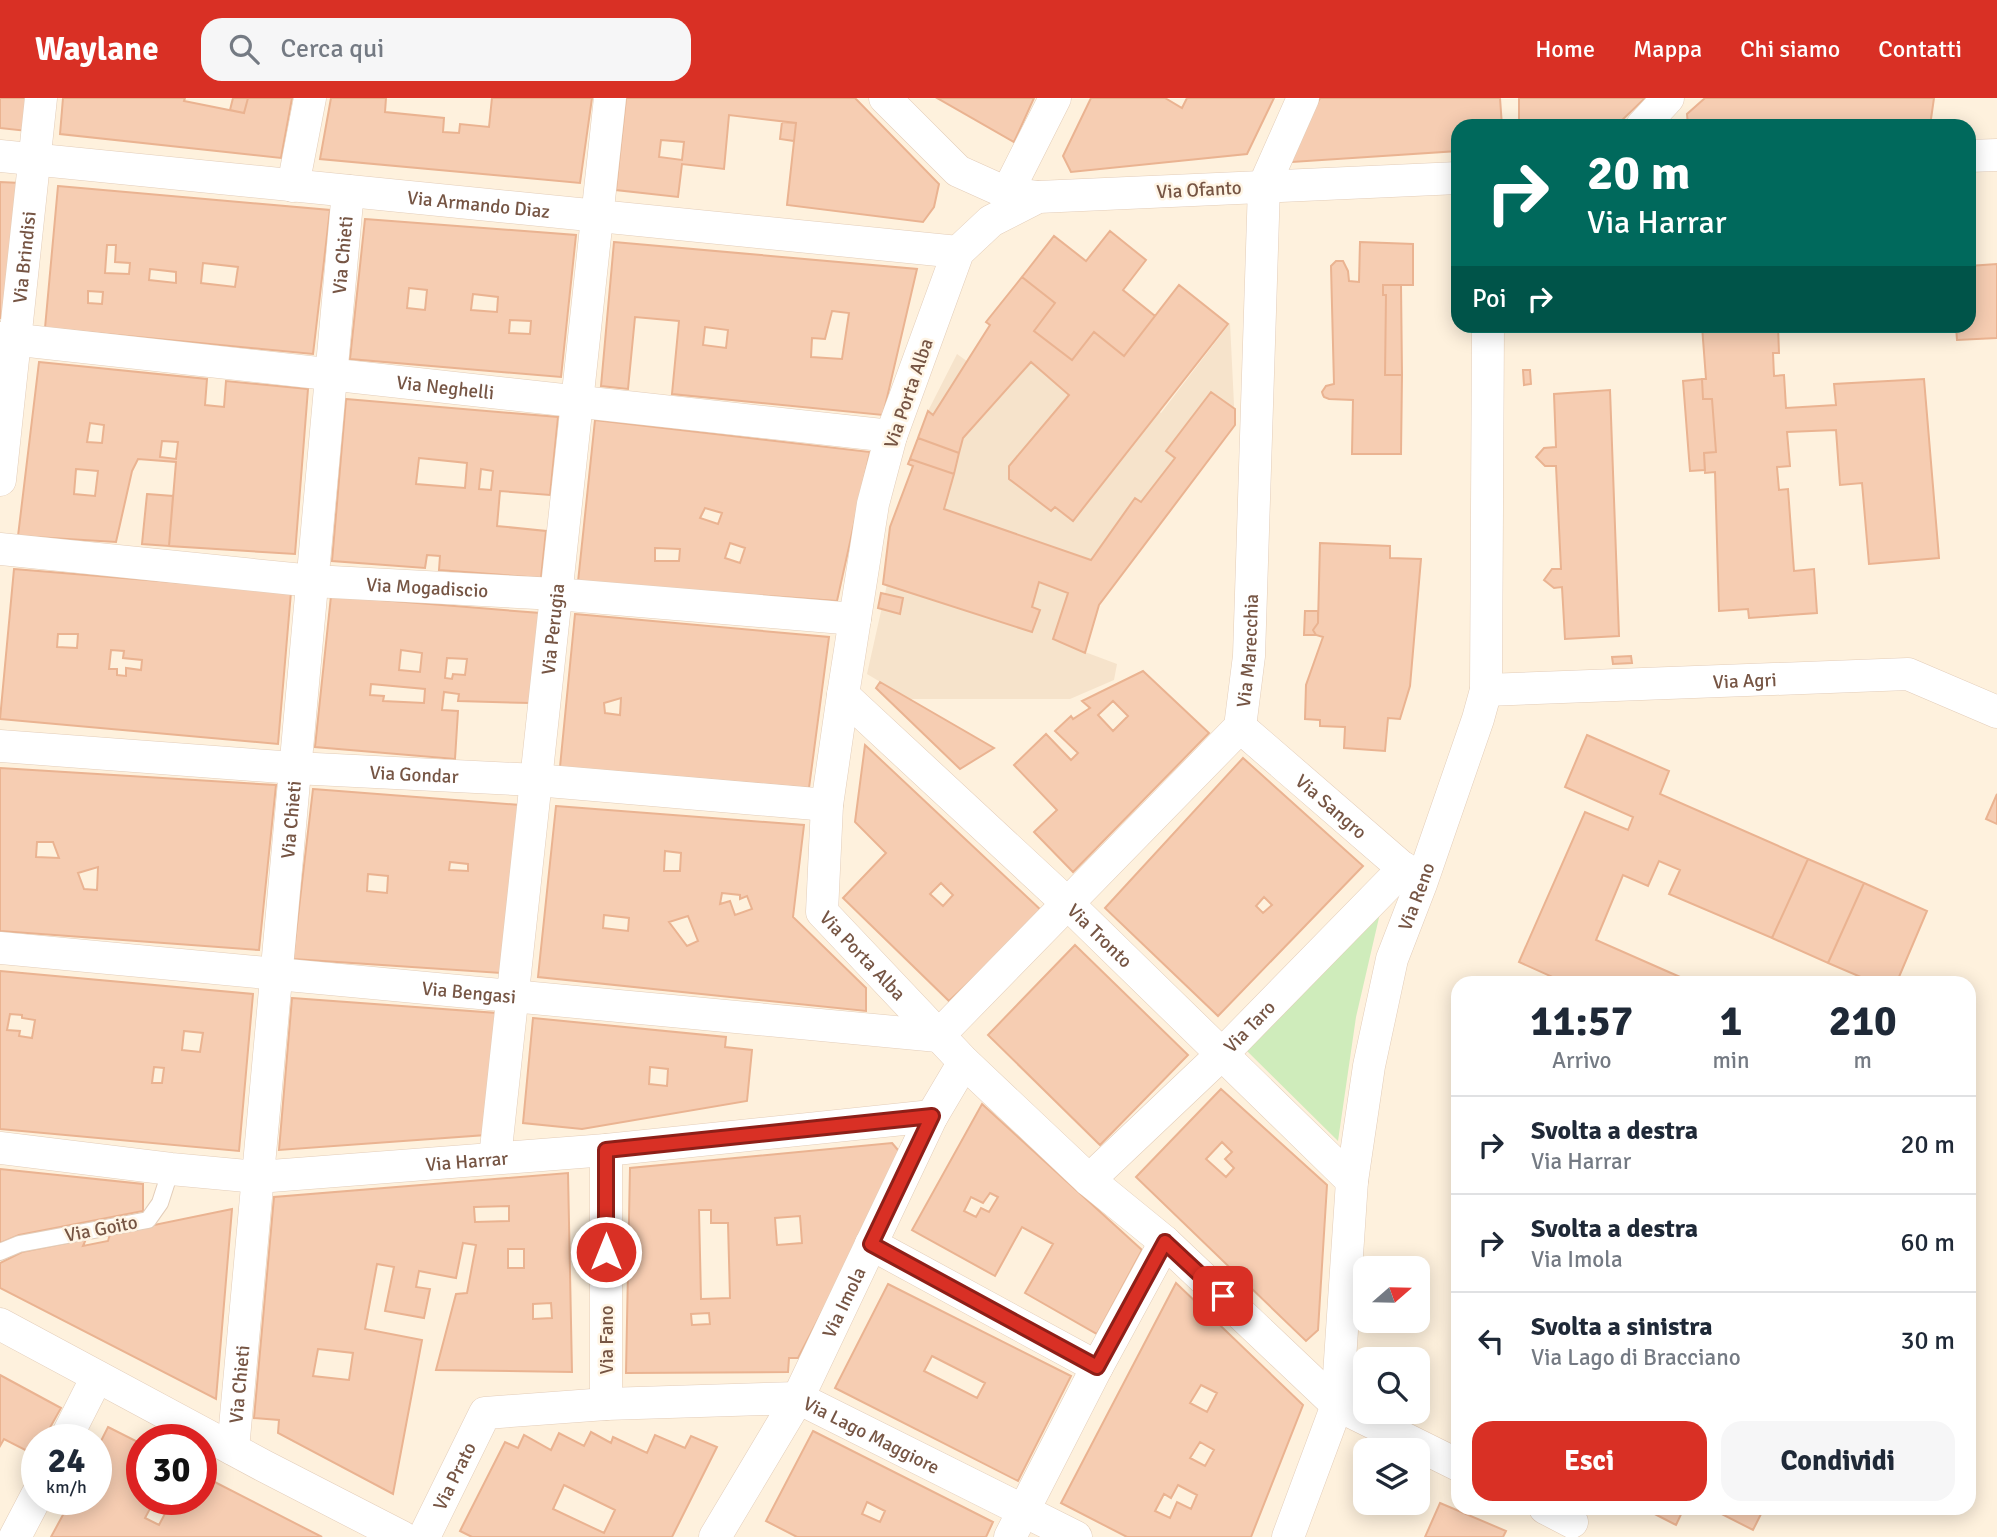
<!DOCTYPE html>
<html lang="it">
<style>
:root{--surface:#fff;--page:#f6f6f7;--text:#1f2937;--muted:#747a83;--line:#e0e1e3;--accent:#d93025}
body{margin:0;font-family:Signika,sans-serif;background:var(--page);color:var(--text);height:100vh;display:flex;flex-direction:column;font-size:26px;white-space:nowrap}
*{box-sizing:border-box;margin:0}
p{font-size:23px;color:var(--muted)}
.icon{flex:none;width:38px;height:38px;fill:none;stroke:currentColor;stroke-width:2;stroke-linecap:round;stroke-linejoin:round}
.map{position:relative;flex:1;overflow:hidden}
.side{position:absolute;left:1451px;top:878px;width:525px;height:539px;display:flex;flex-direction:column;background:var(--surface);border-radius:21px;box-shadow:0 4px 18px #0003}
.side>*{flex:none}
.hud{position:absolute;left:1451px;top:21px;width:525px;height:214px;border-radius:21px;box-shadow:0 4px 18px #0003;background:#00695c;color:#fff;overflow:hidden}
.needle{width:46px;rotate:70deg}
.buttons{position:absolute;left:1353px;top:1158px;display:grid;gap:14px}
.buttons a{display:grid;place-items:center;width:77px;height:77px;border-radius:14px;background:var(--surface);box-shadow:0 4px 18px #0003;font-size:35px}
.speed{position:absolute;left:21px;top:1326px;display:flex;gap:14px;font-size:35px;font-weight:700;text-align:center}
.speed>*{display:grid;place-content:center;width:91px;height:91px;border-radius:50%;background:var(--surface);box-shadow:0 4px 18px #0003;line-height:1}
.speed small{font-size:18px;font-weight:400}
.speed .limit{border:10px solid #d22;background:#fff;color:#111}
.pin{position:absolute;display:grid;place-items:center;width:60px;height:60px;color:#fff;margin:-30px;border-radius:14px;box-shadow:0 4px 10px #0006}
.me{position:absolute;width:77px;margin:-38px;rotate:0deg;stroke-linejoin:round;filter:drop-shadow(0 0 5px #0008)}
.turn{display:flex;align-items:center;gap:24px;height:147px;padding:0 21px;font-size:32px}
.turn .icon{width:91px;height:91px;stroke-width:2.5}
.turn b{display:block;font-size:49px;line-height:60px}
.then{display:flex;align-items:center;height:66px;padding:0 21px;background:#0003;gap:14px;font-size:26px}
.eta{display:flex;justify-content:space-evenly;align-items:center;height:119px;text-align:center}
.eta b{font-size:42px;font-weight:700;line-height:49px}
.button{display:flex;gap:14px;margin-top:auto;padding:14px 21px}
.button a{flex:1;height:80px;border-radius:21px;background:var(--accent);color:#fff;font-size:28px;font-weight:700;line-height:80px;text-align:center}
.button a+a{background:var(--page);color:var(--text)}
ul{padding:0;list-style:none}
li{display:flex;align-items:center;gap:21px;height:98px;padding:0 21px;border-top:2px solid var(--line)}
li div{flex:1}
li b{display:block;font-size:26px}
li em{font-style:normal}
header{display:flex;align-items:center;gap:42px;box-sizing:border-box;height:98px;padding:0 35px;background:var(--accent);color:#fff}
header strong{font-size:33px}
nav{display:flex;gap:38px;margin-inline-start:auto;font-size:24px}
.search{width:490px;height:63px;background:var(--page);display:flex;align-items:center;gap:18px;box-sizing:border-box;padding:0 24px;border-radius:21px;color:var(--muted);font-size:26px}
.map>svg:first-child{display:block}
</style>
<header>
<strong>Waylane</strong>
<div class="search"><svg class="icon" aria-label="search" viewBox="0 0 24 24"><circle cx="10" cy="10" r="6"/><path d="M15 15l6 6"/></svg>Cerca qui</div>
<nav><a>Home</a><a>Mappa</a><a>Chi siamo</a><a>Contatti</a></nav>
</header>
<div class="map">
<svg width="1997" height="1439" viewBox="0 0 1997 1439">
<rect width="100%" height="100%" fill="#fef1dd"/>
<path fill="#f6e3cb" d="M1230,225L1235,327L1099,507L1085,554L1117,566L1114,582L1070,601H909L867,576L888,482L894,429L912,368L908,366L928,313L957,256L1006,291L1030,263L1108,272L1161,315Z"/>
<path fill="#cfecbb" d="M1381,811L1356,919L1338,1043L1246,952Z"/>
<path fill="#f6cdb2" stroke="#eab391" stroke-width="2" fill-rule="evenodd" d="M0,0H30L27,33L0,30Z
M63,0H185L184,3L244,15L248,0H292L281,60L60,36Z
M233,0H248L244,15L230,12Z
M331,0H386L385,14L444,20L443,34L459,35L460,26L489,29L492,0H592L580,85L320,61Z
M626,0H855L939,86L934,109L923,124L787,107L796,25L729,17L724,71L682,66L678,99L616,92ZM661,42L684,44L682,62L659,59Z
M937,0H1034L1014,44Z
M1091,0H1165L1182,10L1187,0H1274L1247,56L1071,74L1063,58Z
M1320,0H1500L1502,28H1458V53L1292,64L1289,58Z
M1519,0H1645L1616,28H1519Z
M1705,0H1934L1930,28H1688L1687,16Z
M782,24L796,25L794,43L780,41Z
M0,84L20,85L8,220H0Z
M58,88L330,112L313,256L45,230ZM107,147H116L115,164L130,165L129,176L105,175ZM203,165L238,169L235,189L201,185ZM150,171L176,174V185L149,182ZM88,193L103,194L102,206L88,205Z
M365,121L576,137L561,279L350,261ZM409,190L427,192L425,212L407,210ZM473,196L498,199L497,214L471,212ZM510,222L531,223L530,236L509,235Z
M1110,133L1146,162L1123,192L1155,218L1124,258L1094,234L1072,262L1034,233L1055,205L1022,179L1054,138L1086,163Z
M614,144L917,171L883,317L672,296L679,223L635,219L628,291L601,288ZM832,213L849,215L842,261L811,259L812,240L825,241ZM705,229L728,232L726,250L703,247Z
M1360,144L1413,146V187H1383V197H1386L1385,277H1402L1401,356H1352L1353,302L1329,301L1324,299L1323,297L1322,294L1326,288L1334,286L1331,168L1336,163H1343L1348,173L1349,183L1359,184Z
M1997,166V240L1957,242L1956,228H1969V168Z
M1022,179L1055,205L1034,233L1072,262L1094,234L1124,258L1179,187L1228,226L1073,423L1055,409L1051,413L1009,381V368L1069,297L1031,264L963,340L959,355L918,340L928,313L933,317L990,227L986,224Z
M1383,187H1401L1402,277H1385L1386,197H1383Z
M1702,228H1778L1779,255H1773L1774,278L1784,277L1786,310L1836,307L1834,286L1924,281L1939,460L1869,466L1862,385L1840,387L1836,332L1787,334L1790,368L1777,369L1779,392L1788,391L1794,473L1814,471L1817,515L1749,520L1748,511L1719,513L1715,374L1705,375L1704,355L1716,354L1712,301H1703L1702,281H1706Z
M39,264L207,281L205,307L224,309L226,283L308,291L295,456L169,448L176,364L138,361L132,373L116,444L18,438ZM90,325L104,327L102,345L87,344ZM162,343L178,344L176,361L160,359ZM76,371L98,373L95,398L74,396Z
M1523,272H1530L1531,286L1524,287Z
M1702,281L1703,301H1712L1716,354L1704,355L1705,372L1690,373L1683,283Z
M1610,292L1619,538L1565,541L1562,489L1554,490L1544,482L1552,471H1561L1556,368H1545L1536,359L1544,350L1556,349L1554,296Z
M1211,294L1235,311V327L1099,507L1085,555L1053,541L1068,495L1039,484L1032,509L1040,512L1032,534L883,486L890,429L913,368L908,366L910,361L954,376L944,411L1091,462L1135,400L1141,404L1175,360L1166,353Z
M346,301L558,319L550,397L500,393L497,428L546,433L541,480L439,472L440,458L427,457L425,470L332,463ZM419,360L467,365L465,390L416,386ZM481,371L493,373L491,392L479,391Z
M595,322L870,354L837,503L578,484ZM705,410L722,415L718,426L700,420ZM730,445L745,450L740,465L725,460ZM655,450L680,451L679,463H655Z
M918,340L959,355L954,376L910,361Z
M147,396L173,398L169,448L142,446Z
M1320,445L1390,448V460L1421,461L1410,588L1400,621L1388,620L1385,653L1344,650L1345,629L1320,628V622L1305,621L1306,587L1323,539L1316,537L1313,532L1318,525Z
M14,471L291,494L278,646L0,621ZM58,536H78L77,550L57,549ZM111,552L124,553L123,560L142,562L141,572L126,570V578L117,577V571H109Z
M881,495L903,500L900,516L878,510Z
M331,498L540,515L530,605L458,603L459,596L444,594L442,612L458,613L455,661L315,649ZM401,552L422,555L420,574L399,572ZM447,560L467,561L465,577L453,576L452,581L445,580ZM371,586L425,591L424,605L383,603L384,598L370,597Z
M1305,513H1318V525L1313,532L1316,537H1304Z
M575,516L829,539L809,690L560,669ZM621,600L620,617L605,615L604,605Z
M1631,558L1632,565L1613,566L1612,559Z
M1143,573L1209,635L1073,774L1034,734L1057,712L1014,667L1046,636L1071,662L1078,655L1055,633L1071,618L1073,621L1090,610L1082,603ZM1113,603L1128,618L1113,633L1098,617Z
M880,584L994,650L960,671L876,590Z
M1587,637L1669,673L1660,696L1808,761L1772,840L1669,796L1680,772L1659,763L1648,788L1623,777L1596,842L1696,886H1568L1519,864L1585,714L1628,732L1633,719L1565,689Z
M865,647L1043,814L949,903L843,800L886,755L855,724ZM941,785L953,797L943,808L930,796Z
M1243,660L1363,768L1218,918L1105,810ZM1264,799L1272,807L1263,815L1256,808Z
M0,670L276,687L259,852L0,833ZM37,744H53L59,760L36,759ZM98,769L97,792L84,791L78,775Z
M313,691L520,707L501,875L293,861ZM450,764L468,766V773L449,772ZM368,776L388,778L387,795L367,793Z
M1997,696V726L1986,721Z
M556,708L804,727L793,819L866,890V913L538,879ZM665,753L681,755L680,773H664ZM722,795L740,797V801L747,798L752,811L735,817L730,803L720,806ZM604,817L629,820L628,833L603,830ZM688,818L698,843L687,848L669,824Z
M1808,761L1864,785L1828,865L1772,840Z
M1864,785L1927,813L1896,886H1877L1828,865Z
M1075,847L1188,957L1100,1047L988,937Z
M0,873L253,896L239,1053L0,1031ZM10,916L22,917V920L35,922L32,940L19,938L20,933L7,932ZM184,933L203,935L200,954L182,952ZM154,969L164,970L162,985H152Z
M292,900L497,915L486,1037L279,1052Z
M533,920L726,939L725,949L752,952L747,1003L582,1031L523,1025ZM650,969L668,971L667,988L649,986Z
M1221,991L1327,1087L1318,1232L1306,1243L1136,1079ZM1222,1044L1232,1054L1225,1061L1234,1070L1226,1079L1206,1061Z
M982,1006L1142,1152L1097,1236L1025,1195L1053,1146L1022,1129L995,1178L912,1132ZM990,1095L998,1099L989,1114L981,1110L976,1119L964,1113L971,1099L983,1105Z
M892,1045L903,1058L798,1260H789L788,1274L626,1275L630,1070ZM699,1112H711V1125H728L730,1200L701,1201ZM800,1118L802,1145L777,1147L775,1120ZM709,1215L710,1226L692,1227L691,1216Z
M0,1071L143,1086V1113L19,1137L0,1145Z
M568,1075L572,1274L436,1272L456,1196L467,1195L476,1147L463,1145L456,1180L419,1173L416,1189L430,1191L424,1220L385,1213L394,1169L377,1166L365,1231L422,1242L393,1396L278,1335L279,1322L254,1320L274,1099ZM509,1108V1123L475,1124L474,1109ZM508,1151H524V1170H508ZM551,1205L552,1220L533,1221V1206ZM318,1251L353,1255L349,1282L313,1278Z
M232,1111L216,1301L0,1190V1165L22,1154L86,1141L83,1148L108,1143L110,1136Z
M1176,1185L1303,1307L1251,1439H1127L1061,1405ZM1201,1287L1217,1295L1207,1314L1190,1305ZM1200,1344L1214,1352L1205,1368L1190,1360ZM1178,1387L1197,1397L1191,1411L1177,1404L1170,1420L1155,1413L1164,1396L1171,1400Z
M888,1186L1071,1278L1018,1383L835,1290ZM932,1258L985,1285L977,1300L924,1273Z
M0,1277L61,1310L43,1342H37L35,1357L4,1341L0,1348Z
M108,1329L142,1346V1402H201V1377L322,1439H51L71,1402H96V1353ZM154,1403L168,1410L159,1427L145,1420Z
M813,1333L993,1424L986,1439H797L766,1423ZM867,1404L885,1413L880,1424L862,1416Z
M591,1334L611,1345L613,1339L647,1355L655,1337L685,1350L691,1338L717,1349L672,1439H472L460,1433L505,1344L518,1350L524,1337L551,1352L559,1335L584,1348ZM564,1387L615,1412L604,1435L553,1411Z
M1440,1405L1506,1433L1503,1439H1425Z
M1643,1410H1684L1676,1427Z
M1710,1410H1764L1753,1432Z"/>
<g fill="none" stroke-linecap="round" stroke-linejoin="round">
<defs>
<path id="lane" d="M0,1154L19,1146L148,1122L160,1105L171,1071"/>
<g id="street">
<path d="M885,0L958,73L1007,95L1038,99"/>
<path d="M1642,28L1668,0"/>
<path id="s1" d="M0,58L958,154"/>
<path d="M1969,58L1997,57"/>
<path id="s2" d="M1458,80L1038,99L991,123L958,154L891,338L873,406L843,597L827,707L822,814L964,964L1089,1082L1165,1144L1337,1307L1458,1367"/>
<path d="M293,88L310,0"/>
<path d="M1007,95L1055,0"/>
<path id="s3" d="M0,240L891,338"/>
<path id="s4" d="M0,382L41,0"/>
<path id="s5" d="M0,451L313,483L556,496L855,521"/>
<path id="s6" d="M1486,592L1908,576L1997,614"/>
<path id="s7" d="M843,597L1067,805L1352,1083"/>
<path id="s8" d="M1240,629L1419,784"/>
<path id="s9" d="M0,648L295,670L536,682L827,707"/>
<path id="s10" d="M0,850L938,938L1240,629L1249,558L1264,88L1303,0"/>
<path id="s11" d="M0,1050L171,1071L258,1079L606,1052L932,1018"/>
<path d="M606,1052V1306"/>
<path id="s12" d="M495,1060L610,0"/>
<path id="s13" d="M1089,1082L1223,955L1404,770"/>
<path d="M871,1146L1097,1269"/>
<path d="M0,1226L264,1368L402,1439"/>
<path d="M65,1342L97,1279"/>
<path id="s14" d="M233,1351L348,93"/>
<path d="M1545,1410L1572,1424"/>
<path d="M15,1439L37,1397"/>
<path id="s15" d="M424,1439L485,1315L606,1306L798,1300L1076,1439"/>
<path id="s16" d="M715,1439L798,1300L932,1018L964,964"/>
<path d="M1010,1439L1097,1269L1165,1144"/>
<path id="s17" d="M1288,1439L1337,1307L1352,1083L1369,968L1392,861L1421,786L1478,621L1486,592L1488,228"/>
</g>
</defs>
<use href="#lane" stroke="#e3cdb9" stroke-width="18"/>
<use href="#street" stroke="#e3cdb9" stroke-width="33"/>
<use href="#lane" stroke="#fff" stroke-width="16"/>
<use href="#street" stroke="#fff" stroke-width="32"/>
</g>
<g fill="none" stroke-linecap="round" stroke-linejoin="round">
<defs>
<path id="route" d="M606,1154V1052L932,1018L871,1146L1097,1269L1165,1144L1223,1198"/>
</defs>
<use href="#route" stroke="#8d1f18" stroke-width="18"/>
<use href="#route" stroke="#d93025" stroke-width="12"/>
</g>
<g text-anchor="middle" stroke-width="5" stroke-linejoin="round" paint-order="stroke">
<g font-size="19" fill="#765544" stroke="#fff5e5">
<text transform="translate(1199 91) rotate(-3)" y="7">Via Ofanto</text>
<text dy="7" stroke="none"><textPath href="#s1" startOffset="481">Via Armando Diaz</textPath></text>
<text dy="7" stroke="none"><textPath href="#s14" startOffset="1199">Via Chieti</textPath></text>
<text dy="7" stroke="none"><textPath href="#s4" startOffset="224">Via Brindisi</textPath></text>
<text dy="7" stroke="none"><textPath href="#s3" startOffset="448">Via Neghelli</textPath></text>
<text transform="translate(908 295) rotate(-71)" y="7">Via Porta Alba</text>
<text dy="7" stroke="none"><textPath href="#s5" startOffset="429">Via Mogadiscio</textPath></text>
<text dy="7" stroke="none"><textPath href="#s12" startOffset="532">Via Perugia</textPath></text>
<text dy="7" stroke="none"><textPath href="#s10" startOffset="1451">Via Marecchia</textPath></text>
<text dy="7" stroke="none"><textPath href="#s6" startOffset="259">Via Agri</textPath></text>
<text dy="7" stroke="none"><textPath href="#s9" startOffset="415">Via Gondar</textPath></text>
<text dy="7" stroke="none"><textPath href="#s8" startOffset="121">Via Sangro</textPath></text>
<text dy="7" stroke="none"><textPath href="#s14" startOffset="632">Via Chieti</textPath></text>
<text dy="7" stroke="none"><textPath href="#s17" startOffset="658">Via Reno</textPath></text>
<text dy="7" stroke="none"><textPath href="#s7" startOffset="352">Via Tronto</textPath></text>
<text dy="7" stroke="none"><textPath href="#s2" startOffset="1256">Via Porta Alba</textPath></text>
<text dy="7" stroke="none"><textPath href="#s10" startOffset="471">Via Bengasi</textPath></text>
<text dy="7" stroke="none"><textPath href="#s13" startOffset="222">Via Taro</textPath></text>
<text dy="7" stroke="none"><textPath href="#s11" startOffset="469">Via Harrar</textPath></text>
<text transform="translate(101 1130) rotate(-11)" y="7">Via Goito</text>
<text dy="7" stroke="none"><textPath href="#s16" startOffset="268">Via Imola</textPath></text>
<text transform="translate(606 1242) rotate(-90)" y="7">Via Fano</text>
<text dy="7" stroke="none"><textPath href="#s14" startOffset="65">Via Chieti</textPath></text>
<text dy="7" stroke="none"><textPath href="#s15" startOffset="534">Via Lago Maggiore</textPath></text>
<text dy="7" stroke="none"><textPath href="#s15" startOffset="68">Via Prato</textPath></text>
</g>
</g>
</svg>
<div class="buttons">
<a><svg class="needle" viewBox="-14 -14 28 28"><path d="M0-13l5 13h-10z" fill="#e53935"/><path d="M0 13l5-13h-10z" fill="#747a83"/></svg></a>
<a><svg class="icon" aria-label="search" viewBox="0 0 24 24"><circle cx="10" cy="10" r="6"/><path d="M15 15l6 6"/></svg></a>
<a><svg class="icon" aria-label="layers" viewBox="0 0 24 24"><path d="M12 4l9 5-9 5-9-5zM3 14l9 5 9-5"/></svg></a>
</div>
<div class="speed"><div>24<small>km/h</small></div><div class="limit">30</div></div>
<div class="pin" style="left:1223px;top:1198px;background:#d93025"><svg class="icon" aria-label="arrive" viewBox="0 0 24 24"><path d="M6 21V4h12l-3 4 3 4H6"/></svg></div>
<svg class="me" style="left:606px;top:1154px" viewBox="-20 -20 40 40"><circle r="17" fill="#d93025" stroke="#fff" stroke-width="3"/><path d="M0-11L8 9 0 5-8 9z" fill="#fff"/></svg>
<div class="hud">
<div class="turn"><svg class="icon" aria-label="right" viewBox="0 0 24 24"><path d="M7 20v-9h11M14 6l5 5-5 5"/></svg><div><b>20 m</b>Via Harrar</div></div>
<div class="then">Poi<svg class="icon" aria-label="right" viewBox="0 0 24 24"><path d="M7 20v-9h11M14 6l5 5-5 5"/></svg></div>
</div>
<section class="side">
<div class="eta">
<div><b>11:57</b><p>Arrivo</p></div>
<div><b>1</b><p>min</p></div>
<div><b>210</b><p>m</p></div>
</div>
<ul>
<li><svg class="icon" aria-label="right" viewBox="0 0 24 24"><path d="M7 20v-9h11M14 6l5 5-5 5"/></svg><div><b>Svolta a destra</b><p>Via Harrar</p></div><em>20 m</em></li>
<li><svg class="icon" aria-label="right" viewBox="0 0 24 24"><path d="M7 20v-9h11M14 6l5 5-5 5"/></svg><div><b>Svolta a destra</b><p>Via Imola</p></div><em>60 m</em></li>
<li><svg class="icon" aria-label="left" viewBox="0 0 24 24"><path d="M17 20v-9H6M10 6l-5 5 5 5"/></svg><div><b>Svolta a sinistra</b><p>Via Lago di Bracciano</p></div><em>30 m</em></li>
</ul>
<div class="button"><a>Esci</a><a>Condividi</a></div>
</section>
</div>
